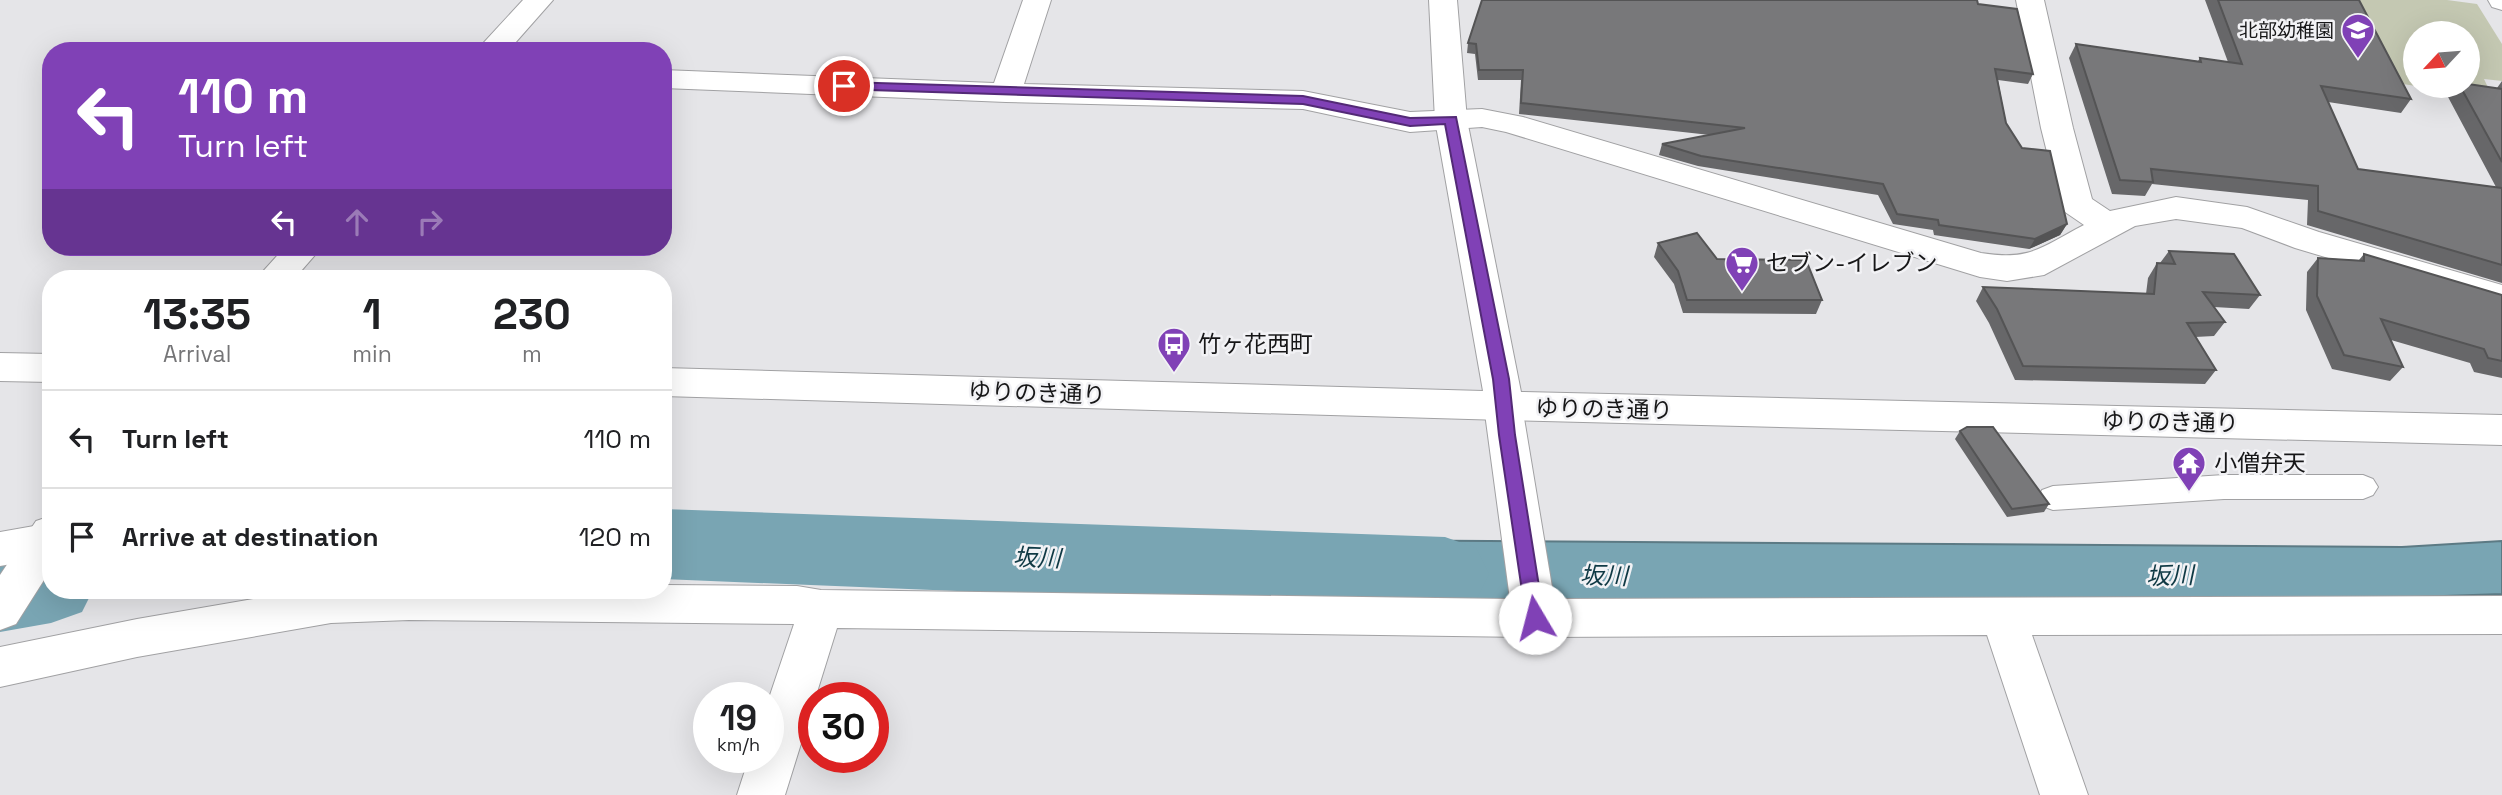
<!DOCTYPE html>
<meta charset="utf-8">
<style>
:root{--surface:#fff;--page:#f6f6f6;--text:#202124;--muted:#757577;--line:#e0e0e0}
body{margin:0;font-family:"Space Grotesk","Noto Sans JP",sans-serif;background:var(--page);color:var(--text);height:100vh;display:flex;flex-direction:column;font-size:26px;white-space:nowrap}
*{box-sizing:border-box;margin:0}
p{font-size:23px;color:var(--muted)}
.icon{flex:none;width:38px;height:38px;fill:none;stroke:currentColor;stroke-width:2;stroke-linecap:round;stroke-linejoin:round}
.map{position:relative;flex:1;overflow:hidden}
.panel{position:absolute;left:42px;top:270px;width:630px;height:329px;display:flex;flex-direction:column;background:var(--surface);border-radius:28px;box-shadow:0 7px 28px #0002}
.panel>*{flex:none}
.top-card{position:absolute;left:42px;top:42px;width:630px;height:214px;border-radius:28px;box-shadow:0 7px 28px #0002;background:#8041b6;color:#fff;overflow:hidden}
.needle{width:46px;rotate:244deg}
.fabs{position:absolute;left:2403px;top:21px;display:grid;gap:14px}
.fabs a{display:grid;place-items:center;width:77px;height:77px;border-radius:50%;background:var(--surface);box-shadow:0 7px 28px #0002;font-size:35px}
.speed{position:absolute;left:693px;top:682px;display:flex;gap:14px;font-size:35px;font-weight:700;text-align:center}
.speed>*{display:grid;place-content:center;width:91px;height:91px;border-radius:50%;background:var(--surface);box-shadow:0 7px 28px #0002;line-height:1}
.speed small{font-size:18px;font-weight:400}
.speed .limit{border:10px solid #d22;background:#fff;color:#111}
.pin{position:absolute;display:grid;place-items:center;width:60px;height:60px;color:#fff;margin:-30px;border:4px solid #fff;border-radius:50%;box-shadow:0 2px 7px #0007}
.me{position:absolute;width:77px;margin:-38px;rotate:352deg;stroke-linejoin:round;filter:drop-shadow(0 0 5px #0008)}
.turn{display:flex;align-items:center;gap:24px;height:147px;padding:0 21px;font-size:32px}
.turn .icon{width:91px;height:91px;stroke-width:2.5}
.turn b{display:block;font-size:49px;line-height:60px}
.lanes{display:flex;align-items:center;height:66px;padding:0 21px;background:#0003;justify-content:center;gap:35px;direction:ltr}
.lanes .off{opacity:.35}
.eta{display:flex;justify-content:space-evenly;align-items:center;height:119px;text-align:center}
.eta b{font-size:42px;font-weight:800;line-height:49px}
ul{padding:0;list-style:none}
li{display:flex;align-items:center;gap:21px;height:98px;padding:0 21px;border-top:2px solid var(--line)}
li div{flex:1}
li b{display:block;font-size:26px}
li em{font-style:normal}
.map>svg:first-child{display:block}
</style>
<div class="map">
<svg width="2502" height="795" viewBox="0 0 2502 795">
<rect width="100%" height="100%" fill="#e5e5e8"/>
<path fill="#c4c8b2" fill-rule="evenodd" d="M2347,0H2447L2477,4L2502,44V81L2484,79L2493,98L2390,82ZM2415,33H2468V86H2415Z"/>
<path fill="#79a5b3" stroke="#5c7a84" stroke-width="2" d="M1336,540L2402,547L2502,541V594L2182,605H1336Z"/>
<g fill="none" stroke-linecap="round" stroke-linejoin="round">
<path fill="#79a5b3" fill-rule="evenodd" d="M663,509L1445,537L1476,548L1489,574L1476,600L1445,611L663,579Z
M51,549V590H93L82,612L51,623L0,632V558Z"/>
<defs>
<path id="pedestrian" d="M2224,475H2363L2373,479L2378,487L2373,495L2363,499H2224L2053,510L2042,506L2038,498L2042,490L2053,486Z"/>
<path id="minor" d="M1023,0H1051L1024,84L1303,91L1410,112L1482,109L1523,117L1981,253C2031,261 2041,247 2084,225L2065,212L2060,204L2041,128L2016,0H2044L2073,128L2092,199L2110,211L2176,197L2247,207L2319,232L2502,285V310L2295,248L2242,228L2176,219L2135,226L2044,275L2007,281L1980,277L1506,132L1482,127L1410,132L1303,109L1006,102L663,88V70L994,83Z
M2488,0H2502V10L2492,7Z
M1503,392L1517,396L1522,406L1554,599L2502,596V634L2032,635L2088,795H2040L1987,635L1535,637L837,628L785,795H737L749,758H768V701L794,624L409,620L331,623L137,657L0,687V647L137,619L306,590H663V585L797,586L821,590L1510,599L1484,406L1489,396Z
M51,523V557L0,566V532Z"/>
<path id="tertiary" d="M523,0H553L508,51H476Z
M1429,0H1457L1467,120L1521,392L2502,415V445L1503,420L663,396V368L1483,391L1435,120Z
M285,247H322L295,278H257Z
M0,353L51,354V382L0,381Z
M51,516V569L16,624L0,630V575L36,521Z"/>
</defs>
<use href="#pedestrian" stroke="#a1a1a3" stroke-width="2"/>
<use href="#minor" stroke="#a1a1a3" stroke-width="2"/>
<use href="#tertiary" stroke="#a1a1a3" stroke-width="2"/>
<use href="#pedestrian" fill="#fff" fill-rule="evenodd"/>
<use href="#minor" fill="#fff" fill-rule="evenodd"/>
<use href="#tertiary" fill="#fff" fill-rule="evenodd"/>
</g>
<path fill="#676769" d="M2205,0H2359L2411,99L2401,113L2328,102L2358,169L2496,187L2448,97L2456,86L2497,88L2502,81V283L2307,225L2308,200L2152,184L2145,196L2112,194L2069,58L2076,44L2198,61L2200,58L2228,62Z
M1978,4L2033,74L2028,84L1998,80L2006,123L2067,224L2060,235L2029,249L1934,235L1933,230L1893,224L1878,195L1698,166L1659,155L1662,144L1710,135L1519,114L1521,80H1478L1475,54L1467,53L1468,43Z
M1658,243L1717,259L1822,300L1816,314L1683,313L1674,284L1654,257Z
M2169,251L2260,295L2249,309L2214,307L2225,322L2214,336L2195,337L2216,370L2205,384L2015,380L1989,323L1976,301L1983,287L2146,294L2148,278L2157,263H2160Z
M2364,254L2502,295V378L2474,372L2470,363L2391,340L2403,367L2390,381L2332,369L2306,310L2307,272L2318,258L2359,260Z
M1960,431L2049,504L2044,512L2007,517L1955,439Z"/>
<path fill="#545455" d="M2067,224L2060,235L2029,249L2035,239Z"/>
<path fill="#78787a" stroke="#545455" stroke-width="2" d="M1482,0H1977L1978,4L2017,9L2033,74L1995,69L2006,123L2022,148L2050,151L2067,224L2035,239L1939,225L1938,220L1897,214L1883,184L1701,156L1662,144L1745,128L1521,103L1523,70H1479L1476,44L1468,43Z
M2218,0H2359L2411,99L2321,86L2358,169L2502,188V265L2318,211V186L2151,169L2153,182L2120,180L2076,44L2201,62L2200,58L2242,64Z
M2468,84L2502,89V162L2460,86H2468Z
M1697,233L1717,259L1806,260L1822,300H1687L1678,271L1658,243Z
M2169,251L2234,254L2260,295L2203,292L2225,322L2187,323L2216,370L2023,366L1997,309L1983,287L2154,294L2157,263L2175,264Z
M2364,254L2502,295V361L2488,358L2484,349L2381,319L2403,367L2344,355L2317,296L2318,258L2364,261Z
M1967,427H1993L2049,504L2012,509L1960,431Z"/>
<path fill="#8041b6" stroke="#532a76" stroke-width="2" d="M844,82L1303,96L1410,118L1456,117L1509,379L1515,435L1544,618L1542,624L1535,626L1529,624L1526,618L1499,435L1493,379L1445,124L1410,126L1303,104L839,89V83Z"/>
<defs>
<symbol id="school-pin" viewBox="-11 -11 22 30"><path d="M0 17L-7.5 6A9.5 9.5 0 1 1 7.5 6Z" fill="#8041b6" stroke="#f2f2f5"/><path d="M0-5L7-2L0 1L-7-2ZM-4 1L0 2.5L4 1V4Q0 6-4 4Z" fill="#fff"/></symbol>
<symbol id="supermarket-pin" viewBox="-11 -11 22 30"><path d="M0 17L-7.5 6A9.5 9.5 0 1 1 7.5 6Z" fill="#8041b6" stroke="#f2f2f5"/><path d="M-6-5.5h2.5l.6 2H6L4.5 2H-2.5L-4.4-4H-6ZM-1.5 3.2a1.3 1.3 0 1 0 .1 0ZM3 3.2a1.3 1.3 0 1 0 .1 0Z" fill="#fff"/></symbol>
<symbol id="bus-pin" viewBox="-11 -11 22 30"><path d="M0 17L-7.5 6A9.5 9.5 0 1 1 7.5 6Z" fill="#8041b6" stroke="#f2f2f5"/><path d="M-5-6H5V4H4V6H2V4H-2V6H-4V4H-5ZM-3.5-4V0h7V-4ZM-3.5 1.2v1.5H-2V1.2ZM2 1.2v1.5H3.5V1.2Z" fill="#fff"/></symbol>
<symbol id="temple-pin" viewBox="-11 -11 22 30"><path d="M0 17L-7.5 6A9.5 9.5 0 1 1 7.5 6Z" fill="#8041b6" stroke="#f2f2f5"/><path d="M0-6L5-2H3V0L6.5 2.5H4V6H1.5V3h-3V6H-4V2.5H-6.5L-3 0V-2H-5Z" fill="#fff"/></symbol>
</defs>
<g fill-rule="evenodd">
<use href="#school-pin" x="2339" y="11" width="38" height="52"/>
<use href="#supermarket-pin" x="1723" y="244" width="38" height="52"/>
<use href="#bus-pin" x="1155" y="325" width="38" height="52"/>
<use href="#temple-pin" x="2170" y="444" width="38" height="52"/>
</g>
<g text-anchor="middle" stroke-width="5" stroke-linejoin="round" paint-order="stroke">
<g font-size="19" fill="#171718" stroke="#f2f2f5" text-anchor="end">
<text x="2334" y="37">北部幼稚園</text>
</g>
<g font-size="23" fill="#171718" stroke="#f2f2f5" text-anchor="start">
<text x="1766" y="271">セブン-イレブン</text>
<text x="1198" y="352">竹ヶ花西町</text>
<text x="2214" y="471">小僧弁天</text>
</g>
<g font-size="23" fill="#171718" stroke="#f2f2f5">
<text transform="translate(1037 393) rotate(2)" y="8">ゆりのき通り</text>
<text transform="translate(1604 409) rotate(1)" y="8">ゆりのき通り</text>
<text transform="translate(2170 422) rotate(1)" y="8">ゆりのき通り</text>
</g>
<g font-size="24" font-style="italic" fill="#0f3944" stroke="#f2f2f5">
<text transform="translate(1037 558) rotate(2)" y="8">坂川</text>
<text transform="translate(1604 576) rotate(1)" y="8">坂川</text>
<text transform="translate(2170 576) rotate(-2)" y="8">坂川</text>
</g>
</g>
</svg>
<div class="fabs">
<a><svg class="needle" viewBox="-14 -14 28 28"><path d="M0-13l5 13h-10z" fill="#e53935"/><path d="M0 13l5-13h-10z" fill="#757577"/></svg></a>
</div>
<div class="speed"><div>19<small>km/h</small></div><div class="limit">30</div></div>
<div class="pin" style="left:844px;top:86px;background:#d93025"><svg class="icon" aria-label="arrive" viewBox="0 0 24 24"><path d="M6 21V4h12l-3 4 3 4H6"/></svg></div>
<svg class="me" style="left:1535px;top:618px" viewBox="-20 -20 40 40"><circle r="19" fill="#fff"/><path d="M0-13L10 11 0 6-10 11z" fill="#8041b6"/></svg>
<div class="top-card">
<div class="turn"><svg class="icon" aria-label="left" viewBox="0 0 24 24"><path d="M17 20v-9H6M10 6l-5 5 5 5"/></svg><div><b>110 m</b>Turn left</div></div>
<div class="lanes"><svg class="icon" aria-label="left" viewBox="0 0 24 24"><path d="M17 20v-9H6M10 6l-5 5 5 5"/></svg><svg class="icon off" aria-label="ahead" viewBox="0 0 24 24"><path d="M12 20V5M6 11l6-6 6 6"/></svg><svg class="icon off" aria-label="right" viewBox="0 0 24 24"><path d="M7 20v-9h11M14 6l5 5-5 5"/></svg></div>
</div>
<section class="panel">
<div class="eta">
<div><b>13:35</b><p>Arrival</p></div>
<div><b>1</b><p>min</p></div>
<div><b>230</b><p>m</p></div>
</div>
<ul>
<li><svg class="icon" aria-label="left" viewBox="0 0 24 24"><path d="M17 20v-9H6M10 6l-5 5 5 5"/></svg><div><b>Turn left</b></div><em>110 m</em></li>
<li><svg class="icon" aria-label="arrive" viewBox="0 0 24 24"><path d="M6 21V4h12l-3 4 3 4H6"/></svg><div><b>Arrive at destination</b></div><em>120 m</em></li>
</ul>
</section>
</div>
